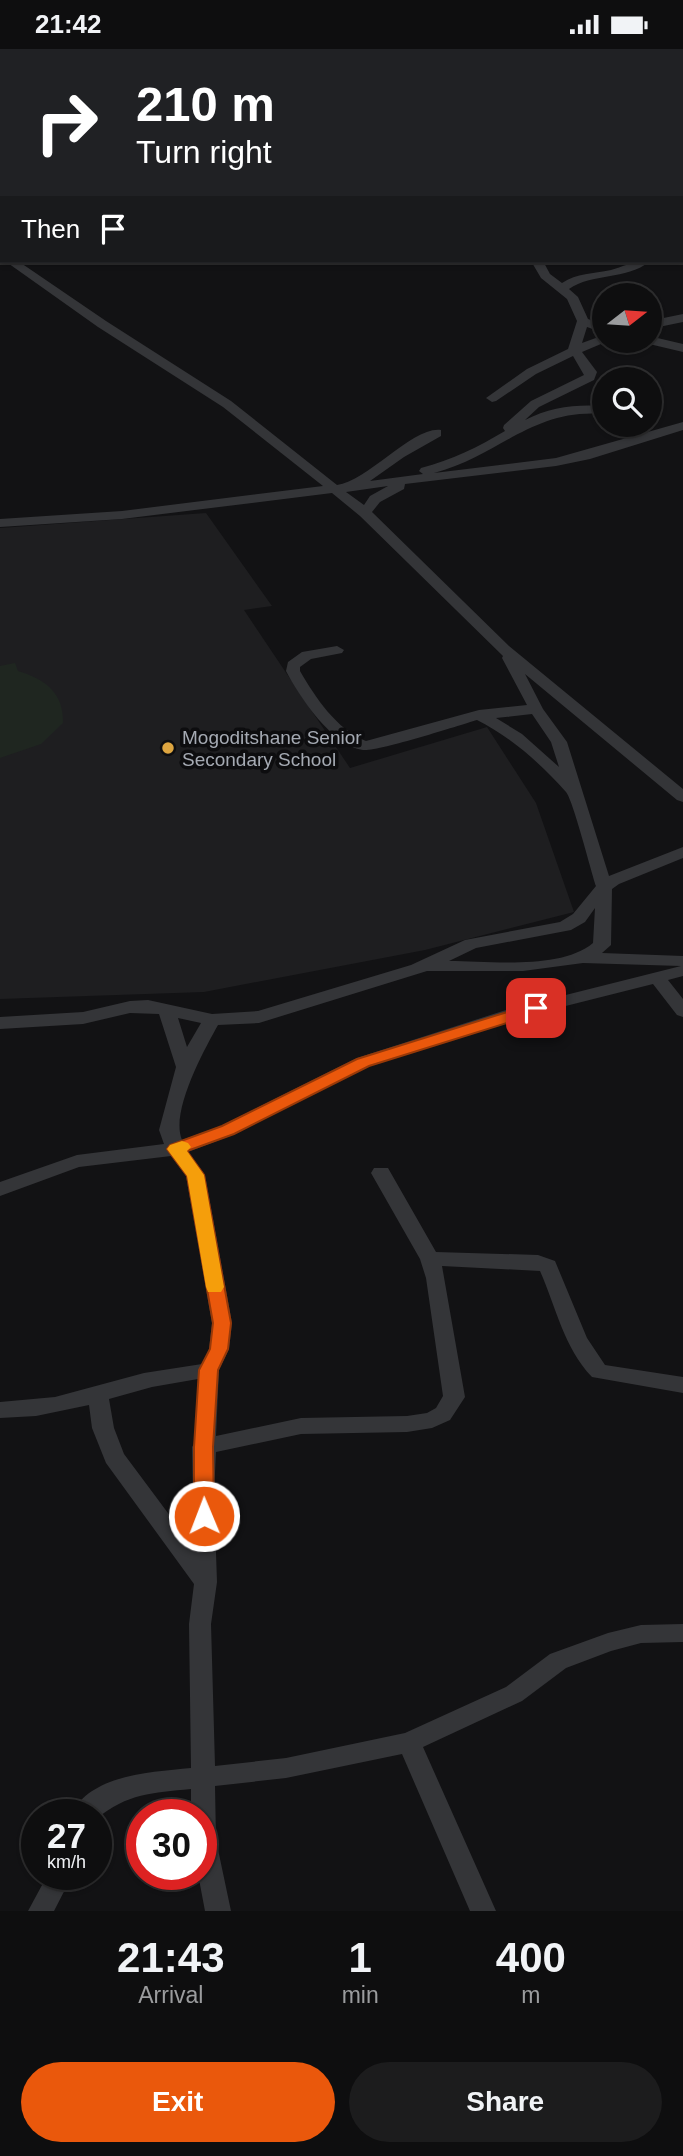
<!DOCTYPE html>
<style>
:root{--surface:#0e0e0f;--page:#1c1c1d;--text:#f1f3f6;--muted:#9b9c9e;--line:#2e2e2f;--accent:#ea580c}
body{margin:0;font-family:Arial,sans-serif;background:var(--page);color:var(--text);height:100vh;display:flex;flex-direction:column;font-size:26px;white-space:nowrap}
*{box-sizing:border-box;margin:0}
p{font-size:23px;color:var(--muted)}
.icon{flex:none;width:38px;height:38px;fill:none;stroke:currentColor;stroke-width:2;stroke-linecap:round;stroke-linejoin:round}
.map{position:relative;height:1862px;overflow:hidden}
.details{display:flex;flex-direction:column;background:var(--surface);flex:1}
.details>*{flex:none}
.hud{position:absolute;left:0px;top:0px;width:684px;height:214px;box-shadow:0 2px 5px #0004,0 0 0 2px var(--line);background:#202124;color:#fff;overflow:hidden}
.needle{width:46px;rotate:73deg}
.buttons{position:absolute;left:592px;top:234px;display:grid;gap:14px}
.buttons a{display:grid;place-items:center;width:70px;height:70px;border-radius:50%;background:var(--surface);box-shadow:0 2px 5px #0004,0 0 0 2px var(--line);font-size:35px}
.speed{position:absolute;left:21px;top:1750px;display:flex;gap:14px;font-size:35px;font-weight:700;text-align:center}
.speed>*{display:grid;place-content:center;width:91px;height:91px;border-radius:50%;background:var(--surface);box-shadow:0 2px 5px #0004,0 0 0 2px var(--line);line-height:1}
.speed small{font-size:18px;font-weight:400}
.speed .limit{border:10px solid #d22;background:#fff;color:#111}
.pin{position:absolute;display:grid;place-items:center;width:60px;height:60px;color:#fff;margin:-30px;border-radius:14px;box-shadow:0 4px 10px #0006}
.me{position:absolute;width:77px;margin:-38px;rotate:359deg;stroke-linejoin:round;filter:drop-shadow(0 0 5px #0008)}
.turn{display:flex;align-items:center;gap:24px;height:147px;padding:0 21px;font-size:32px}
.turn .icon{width:91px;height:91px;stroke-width:2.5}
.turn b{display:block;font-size:49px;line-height:60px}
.then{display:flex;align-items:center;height:66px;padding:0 21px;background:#0003;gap:14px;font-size:26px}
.eta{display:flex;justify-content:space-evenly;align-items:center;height:119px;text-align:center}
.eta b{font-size:42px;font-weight:700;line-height:49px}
.action{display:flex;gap:14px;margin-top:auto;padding:14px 21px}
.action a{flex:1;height:80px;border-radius:42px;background:var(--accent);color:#fff;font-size:28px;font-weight:700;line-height:80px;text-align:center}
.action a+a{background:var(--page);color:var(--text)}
.status{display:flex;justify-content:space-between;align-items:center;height:49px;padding:0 35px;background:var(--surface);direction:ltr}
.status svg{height:19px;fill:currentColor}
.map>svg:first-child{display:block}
</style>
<div class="status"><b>21:42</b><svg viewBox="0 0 49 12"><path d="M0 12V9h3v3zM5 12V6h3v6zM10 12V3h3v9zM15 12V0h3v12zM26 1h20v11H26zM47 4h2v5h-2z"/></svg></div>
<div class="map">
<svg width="683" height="1862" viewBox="0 0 683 1862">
<rect width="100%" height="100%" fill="#121214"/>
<path fill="#1e1e20" d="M206,464L272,557L244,561L350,719L487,678L536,754L574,863L425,901L204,943L0,950V479Z"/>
<path fill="#1f2620" d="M15,614L18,622C45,630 64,644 63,674L41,695L0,709V617Z"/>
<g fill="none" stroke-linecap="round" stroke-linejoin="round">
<path fill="#343538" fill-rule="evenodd" d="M540,0H550L539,2Z
M682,168H683V174H682Z
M5,212H18L106,272L231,352L337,436C368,432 413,377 441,381V387L404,408L370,432L423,425L419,422L421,419C452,411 478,398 505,382L503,379L504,376L531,352L584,326L573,307L536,325L496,352L492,353L486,349L527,320L568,300L577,272L567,250L541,229L531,212H543L550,225L562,234C577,224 593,225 611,221C624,218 635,210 649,213C626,231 592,224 569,240L578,248L588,270L604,276V284L587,278L582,294L604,286V292H608L582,303L597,323L594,331L539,358L525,371C550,358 576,355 604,357V365C532,359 499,407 434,424L556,409L683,373V381L590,410L556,417L405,435L404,440L380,453L372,463L509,597L683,740V753L677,751L525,625L543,660L567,693L609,827L683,798V809L619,835L612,840L611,896L602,904L683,907V927L668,931L683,950V968L677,966L653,935L518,969L369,1017L235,1085L188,1103L205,1126L232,1274L229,1300L219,1321L216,1387L301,1369L407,1367L427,1364L436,1359L443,1347L426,1229L420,1210L371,1124L374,1119H388L436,1203L538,1206L555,1212L587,1289L605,1316L683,1328V1344L592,1328C564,1299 556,1258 540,1222L442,1217L465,1348L450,1371L432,1379L407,1383L301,1385L216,1403L214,1445L217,1533L211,1575L215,1717L286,1709L405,1684L506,1638L550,1605L608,1584L641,1576L683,1575V1593L641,1594L611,1602L566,1619L522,1652L423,1698L496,1862H470L402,1705L286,1729L215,1737L216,1791L231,1862H205L198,1825H201V1766H191V1740C152,1744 128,1744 96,1770V1766H71C90,1725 152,1723 191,1719L189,1575L194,1535L106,1414L92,1379L89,1356L36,1367L0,1369V1353L55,1348L144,1324L202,1315L209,1300L212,1274L186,1127L171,1107L79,1118L0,1147V1133L77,1106L164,1095L159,1081L176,1018L159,965L130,964L83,975L0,980V968L83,963L130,952L148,951L212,965L258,962L411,916L465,891L560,873L573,865L596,837C591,822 573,751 566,743C541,715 511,688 477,671C457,677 377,703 363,701C332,697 299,647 286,622L288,613L302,603L337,597L344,601L342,604L311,610L300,618V622C315,648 337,681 366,692L479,661L527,656L502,609L503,607L360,467L332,444L122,470L0,478V470L122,462L323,437L223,358L98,278ZM388,437L370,447L364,456L346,443ZM532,665L551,693L559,718L522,685L496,669ZM595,859L593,894C561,921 490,912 449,912L476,899L571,881L585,873ZM583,914L681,917L506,961L357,1009L221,1077L182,1091C170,1063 204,1001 218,976L259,974L427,922H523ZM178,969L201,974L187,998ZM198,1330L195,1393L192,1398L194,1499L124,1405L114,1379L109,1350L152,1338Z
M683,265V273L649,280V272Z
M649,287L683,295V303L645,294L649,292Z
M48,1825H73L54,1862H28Z"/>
</g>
<path fill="#ea580c" stroke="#983908" stroke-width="2" d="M536,954L542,955L544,959L542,963L369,1017L234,1085L187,1102L204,1126L231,1274L228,1300L218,1321L213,1398L214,1467L211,1472L204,1475L197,1472L194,1467V1398L199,1321L210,1300L213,1274L187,1127L167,1100L170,1096L222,1077L357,1010Z"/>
<path fill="#f59e0b" d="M182,1092L188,1094L191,1098L187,1102L204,1126L224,1238L221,1243H208L206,1238L187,1127L167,1100L170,1096Z"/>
<circle fill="#dda540" stroke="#0d0d0f" stroke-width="2.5" cx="168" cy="699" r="7"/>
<g text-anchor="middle" stroke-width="7" stroke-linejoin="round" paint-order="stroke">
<g font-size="19" fill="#a5aab3" stroke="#0d0d0f" text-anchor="start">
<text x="182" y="695">Mogoditshane Senior<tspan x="182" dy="22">Secondary School</tspan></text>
</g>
</g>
</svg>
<div class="buttons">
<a><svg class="needle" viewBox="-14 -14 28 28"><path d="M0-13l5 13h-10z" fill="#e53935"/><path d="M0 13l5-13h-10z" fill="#9b9c9e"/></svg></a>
<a><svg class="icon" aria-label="search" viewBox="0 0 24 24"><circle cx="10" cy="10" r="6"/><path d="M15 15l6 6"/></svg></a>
</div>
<div class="speed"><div>27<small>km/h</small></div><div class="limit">30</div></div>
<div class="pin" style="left:536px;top:959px;background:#d93025"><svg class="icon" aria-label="arrive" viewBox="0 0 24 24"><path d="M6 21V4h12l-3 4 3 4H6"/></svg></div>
<svg class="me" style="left:204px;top:1467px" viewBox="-20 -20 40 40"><circle r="17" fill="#ea580c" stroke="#fff" stroke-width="3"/><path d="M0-11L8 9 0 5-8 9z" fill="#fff"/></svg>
<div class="hud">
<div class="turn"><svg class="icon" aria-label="right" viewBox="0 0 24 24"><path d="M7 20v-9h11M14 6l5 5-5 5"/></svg><div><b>210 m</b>Turn right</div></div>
<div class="then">Then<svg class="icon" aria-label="arrive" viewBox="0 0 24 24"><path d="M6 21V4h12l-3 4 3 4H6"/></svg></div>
</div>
</div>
<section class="details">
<div class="eta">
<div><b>21:43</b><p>Arrival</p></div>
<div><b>1</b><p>min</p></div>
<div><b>400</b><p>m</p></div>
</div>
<div class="action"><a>Exit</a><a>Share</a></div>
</section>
